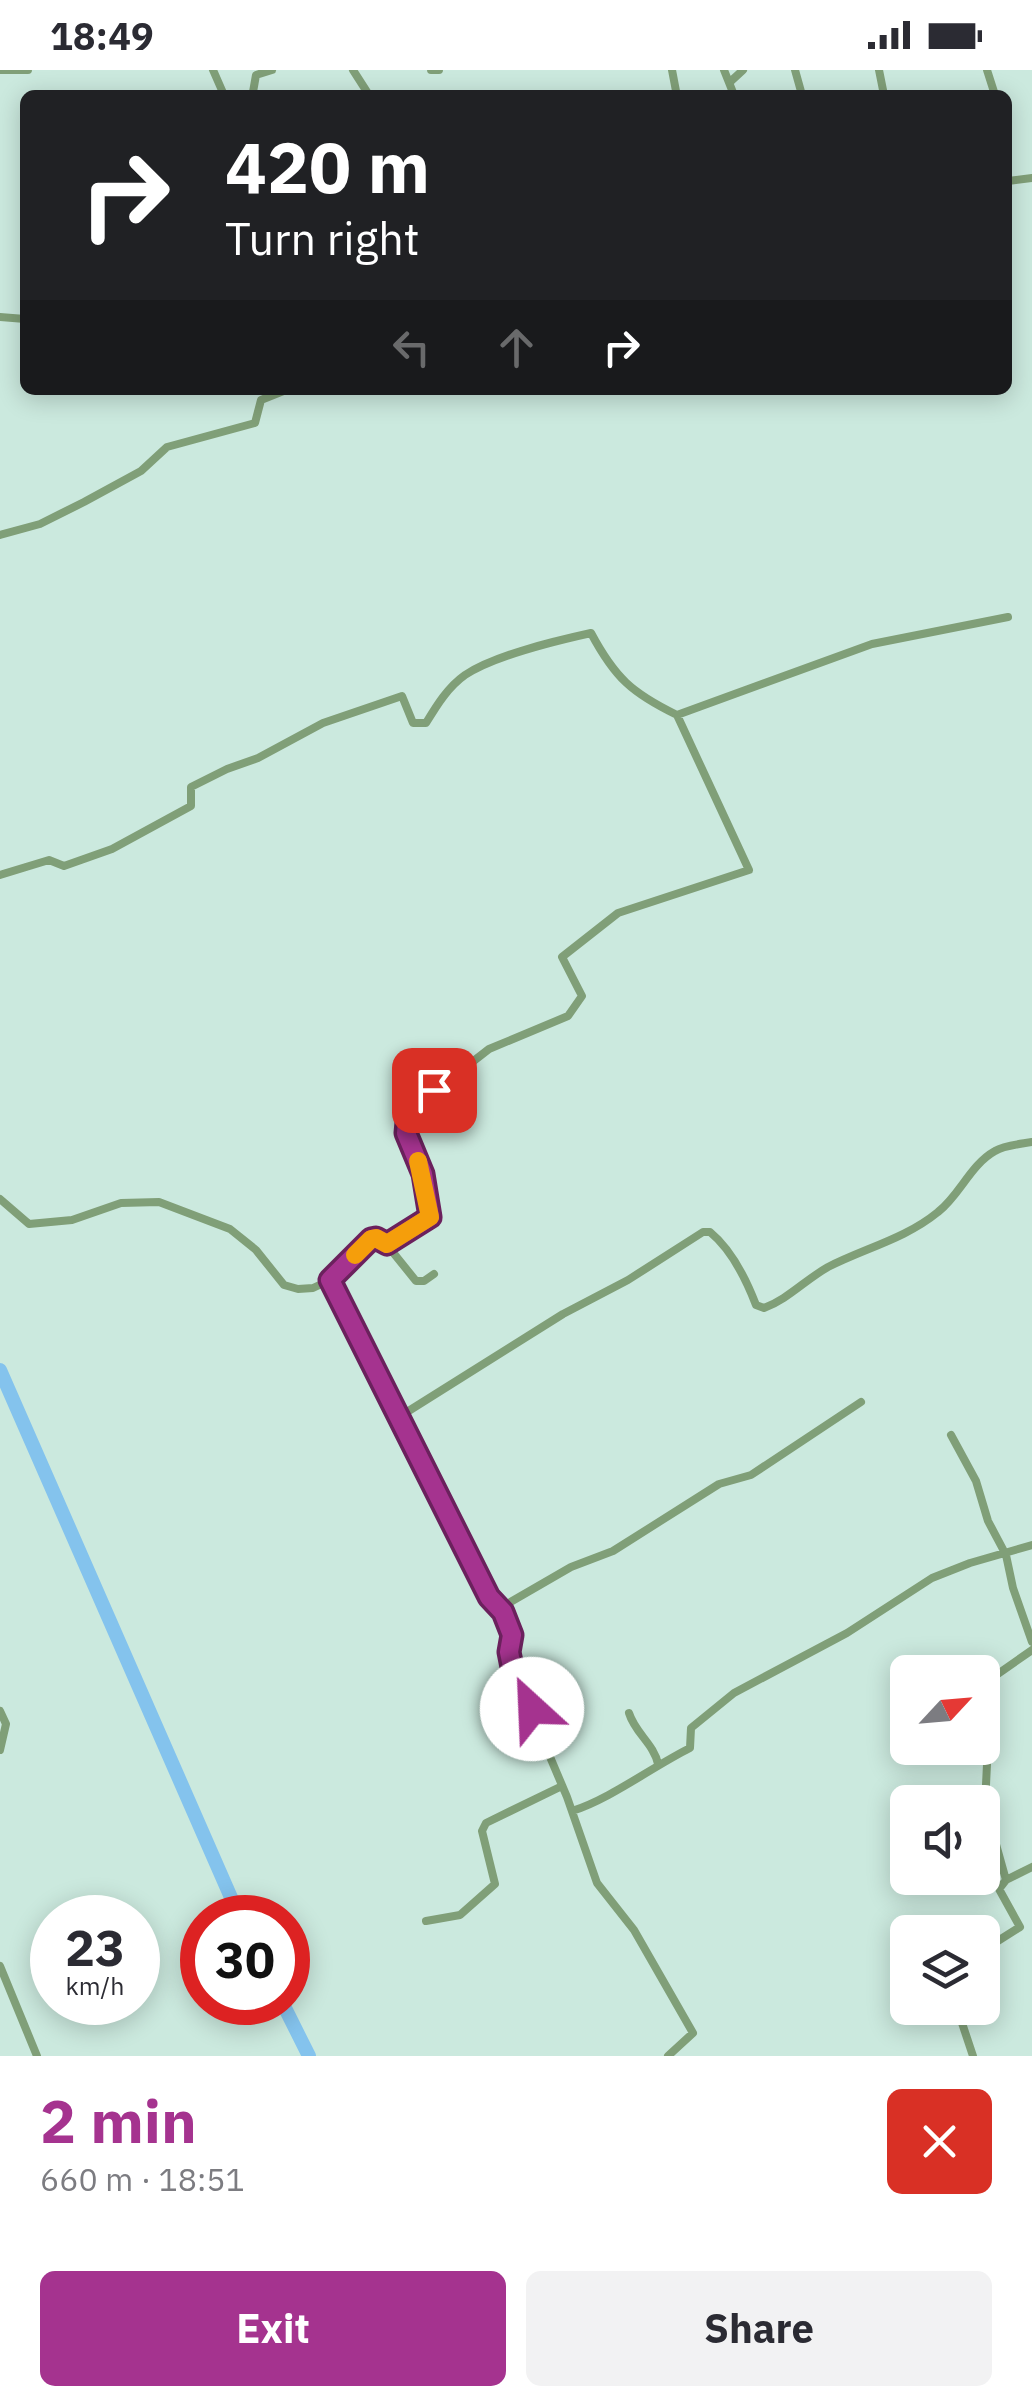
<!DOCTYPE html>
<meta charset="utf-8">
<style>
:root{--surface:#fff;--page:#f2f2f3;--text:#2b2b33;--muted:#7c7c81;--accent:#a5338f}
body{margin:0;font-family:"IBM Plex Sans",sans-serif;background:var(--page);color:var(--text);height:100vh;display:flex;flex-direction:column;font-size:38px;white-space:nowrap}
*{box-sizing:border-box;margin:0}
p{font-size:32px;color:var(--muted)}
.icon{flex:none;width:55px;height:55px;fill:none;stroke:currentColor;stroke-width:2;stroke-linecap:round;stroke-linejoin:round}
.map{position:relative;height:1986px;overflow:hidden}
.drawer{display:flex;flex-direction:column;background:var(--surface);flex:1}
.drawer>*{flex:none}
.hud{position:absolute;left:20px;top:20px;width:992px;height:305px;border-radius:15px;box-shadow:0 5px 25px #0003;background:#202124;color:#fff;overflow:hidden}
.needle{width:65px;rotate:64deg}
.tools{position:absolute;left:890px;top:1585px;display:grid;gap:20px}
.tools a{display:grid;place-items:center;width:110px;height:110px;border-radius:15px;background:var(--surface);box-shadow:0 5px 25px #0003;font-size:50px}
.speed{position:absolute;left:30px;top:1825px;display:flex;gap:20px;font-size:50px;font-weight:700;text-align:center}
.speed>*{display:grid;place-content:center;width:130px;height:130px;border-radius:50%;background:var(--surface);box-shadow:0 5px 25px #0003;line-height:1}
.speed small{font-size:25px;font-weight:400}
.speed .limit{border:15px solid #d22;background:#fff;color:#111}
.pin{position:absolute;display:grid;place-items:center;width:85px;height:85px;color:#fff;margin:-42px;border-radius:20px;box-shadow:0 5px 15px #0006}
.me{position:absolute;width:110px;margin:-55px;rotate:335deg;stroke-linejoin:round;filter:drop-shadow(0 0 8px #0008)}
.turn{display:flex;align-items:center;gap:35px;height:210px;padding:0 40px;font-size:45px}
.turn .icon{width:130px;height:130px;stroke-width:2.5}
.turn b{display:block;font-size:70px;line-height:85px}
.lanes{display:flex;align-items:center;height:95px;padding:0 40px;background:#0003;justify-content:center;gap:50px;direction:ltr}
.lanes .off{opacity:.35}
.round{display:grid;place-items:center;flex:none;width:105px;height:105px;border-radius:15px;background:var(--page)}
.headline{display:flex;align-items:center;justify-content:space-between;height:170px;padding:0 40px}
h1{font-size:60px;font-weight:700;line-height:75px;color:var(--accent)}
.primary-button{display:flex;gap:20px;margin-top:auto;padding:20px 40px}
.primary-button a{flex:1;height:115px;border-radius:15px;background:var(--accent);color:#fff;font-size:40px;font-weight:700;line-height:115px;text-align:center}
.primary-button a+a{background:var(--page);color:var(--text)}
.status{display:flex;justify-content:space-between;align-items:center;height:70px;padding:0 50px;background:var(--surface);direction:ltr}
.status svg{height:28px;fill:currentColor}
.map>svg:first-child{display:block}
</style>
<div class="status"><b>18:49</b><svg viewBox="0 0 49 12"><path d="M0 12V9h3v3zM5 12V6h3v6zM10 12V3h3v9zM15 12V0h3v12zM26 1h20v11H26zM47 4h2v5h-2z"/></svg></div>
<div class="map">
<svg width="1032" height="1986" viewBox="0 0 1032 1986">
<rect width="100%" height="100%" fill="#cbe9de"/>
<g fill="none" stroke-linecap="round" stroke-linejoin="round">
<path stroke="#84c3ed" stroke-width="14" d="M0,1300L240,1848
M282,1932L309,1986"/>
<path stroke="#809f78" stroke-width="8" d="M0,0H28
M213,0L224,25
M353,0L369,25
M431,0H439
M724,0L734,25
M795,0L802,25
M879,0L884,25
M987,0L995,25
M730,12L743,0
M246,25L253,22L256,5L272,0
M671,25L676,21L672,0
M1008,111L1032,108
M0,247L25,249
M0,465L40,454L84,432L141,401L167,377L255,353L261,330L286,320
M0,805L49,790L64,796L112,779L191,736V717L227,699L258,688L323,653L402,626L413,653H426C437,635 448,617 465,605C495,585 555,571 591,563C615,608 632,623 677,645L872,574L1008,547
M0,1129L29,1154L72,1150L121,1133L159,1132L230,1159L256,1180L284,1215L298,1219L313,1218L330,1210L489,1527C517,1556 506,1563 512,1597L567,1727L597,1813L634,1860L693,1963L668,1986
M387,1175L416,1211H424L434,1204
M330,1210L371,1169L376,1168L387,1175L430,1147L423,1104L406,1063L408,1042L489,979L568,946L582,926L562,887L618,843L749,800L677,645
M399,1347L563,1244L628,1210L703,1162H710C732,1180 746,1209 756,1235L764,1238C788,1229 805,1210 828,1197C865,1178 905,1169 938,1142C960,1125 970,1095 995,1081C1005,1075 1021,1074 1032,1072
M951,1365L976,1411L988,1451L1006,1485L1013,1518L1032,1572
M494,1528L507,1534L571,1497L613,1481L719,1414L751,1405L861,1332
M982,1615L1032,1580
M0,1641L6,1654L0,1680
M629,1643C635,1663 654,1674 658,1694
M982,1650L988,1674L985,1735L1006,1810
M572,1741C610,1729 652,1697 690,1678L691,1658L734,1623L847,1563L932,1508L970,1493L1032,1475
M426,1851L460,1845L495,1814L482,1761L486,1753L562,1716
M982,1881L1020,1857L999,1819L1006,1810L1032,1797
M0,1896L37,1986
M957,1938L973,1986"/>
</g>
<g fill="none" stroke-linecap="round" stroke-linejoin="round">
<defs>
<path id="route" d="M434,1020L408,1042L406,1063L423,1104L430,1147L387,1174L376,1168L371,1169L330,1210L489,1527L503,1542L512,1565L509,1582L512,1597L532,1639"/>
</defs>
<use href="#route" stroke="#6b215d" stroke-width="25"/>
<use href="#route" stroke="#a5338f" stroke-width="18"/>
<path stroke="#f59e0b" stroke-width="18" d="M355,1185L371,1169L376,1168L387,1174L430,1147L418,1091"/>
</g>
</svg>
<div class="tools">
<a><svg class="needle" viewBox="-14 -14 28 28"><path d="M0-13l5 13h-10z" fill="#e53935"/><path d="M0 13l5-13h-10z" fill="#7c7c81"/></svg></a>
<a><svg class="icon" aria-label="sound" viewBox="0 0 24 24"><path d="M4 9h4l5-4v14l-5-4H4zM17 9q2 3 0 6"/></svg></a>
<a><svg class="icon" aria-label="layers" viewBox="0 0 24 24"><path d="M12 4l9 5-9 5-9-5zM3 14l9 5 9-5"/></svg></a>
</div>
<div class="speed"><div>23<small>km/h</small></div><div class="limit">30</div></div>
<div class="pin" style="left:434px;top:1020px;background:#d93025"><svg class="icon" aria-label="arrive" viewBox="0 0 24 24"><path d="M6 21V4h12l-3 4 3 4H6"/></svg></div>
<svg class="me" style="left:532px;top:1639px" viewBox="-20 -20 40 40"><circle r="19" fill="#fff"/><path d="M0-13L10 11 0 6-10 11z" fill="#a5338f"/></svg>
<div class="hud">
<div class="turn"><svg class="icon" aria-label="right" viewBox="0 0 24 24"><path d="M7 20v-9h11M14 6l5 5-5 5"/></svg><div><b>420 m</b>Turn right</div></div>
<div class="lanes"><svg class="icon off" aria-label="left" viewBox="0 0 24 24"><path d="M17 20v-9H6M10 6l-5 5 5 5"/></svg><svg class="icon off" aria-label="ahead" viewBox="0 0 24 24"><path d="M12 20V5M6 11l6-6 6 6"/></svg><svg class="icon" aria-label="right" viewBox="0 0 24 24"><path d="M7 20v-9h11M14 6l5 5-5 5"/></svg></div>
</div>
</div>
<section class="drawer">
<div class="headline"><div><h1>2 min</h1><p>660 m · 18:51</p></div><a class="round" style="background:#d93025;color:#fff"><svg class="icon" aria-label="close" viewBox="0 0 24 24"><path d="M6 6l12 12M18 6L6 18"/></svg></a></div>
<div class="primary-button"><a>Exit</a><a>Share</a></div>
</section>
